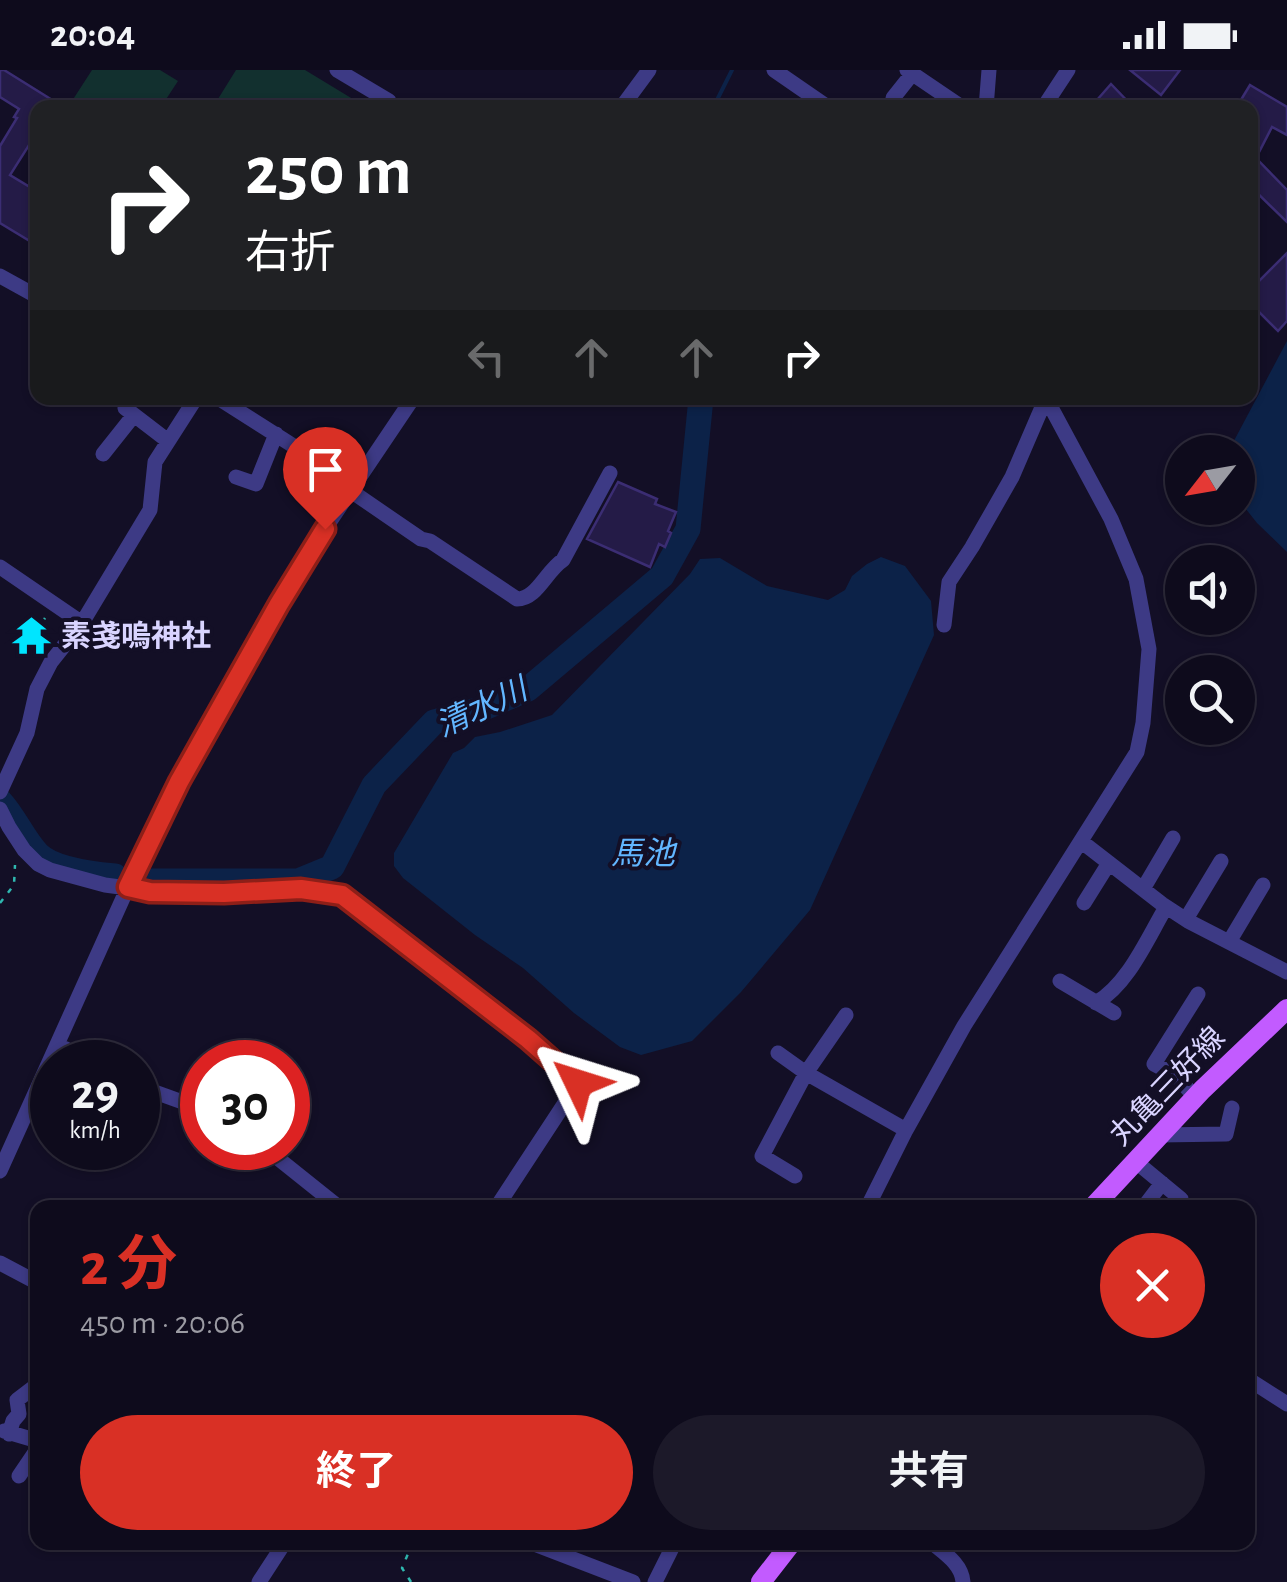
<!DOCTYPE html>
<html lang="ja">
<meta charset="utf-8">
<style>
:root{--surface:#0e0b1c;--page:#1c1929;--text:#f1f3f6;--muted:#9b9ba3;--line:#2e2b3b;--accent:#d93025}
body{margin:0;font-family:"Alegreya Sans","Noto Sans JP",sans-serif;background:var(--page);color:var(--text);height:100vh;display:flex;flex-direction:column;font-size:38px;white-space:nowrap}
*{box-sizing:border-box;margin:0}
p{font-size:32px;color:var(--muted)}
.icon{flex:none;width:55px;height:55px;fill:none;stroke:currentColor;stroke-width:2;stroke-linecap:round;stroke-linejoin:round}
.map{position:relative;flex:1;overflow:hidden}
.side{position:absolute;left:30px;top:1130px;width:1225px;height:350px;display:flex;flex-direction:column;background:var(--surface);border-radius:20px;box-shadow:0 2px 8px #0004,0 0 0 2px var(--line)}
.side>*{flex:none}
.guide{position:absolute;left:30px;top:30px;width:1228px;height:305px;border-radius:20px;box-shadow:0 2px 8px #0004,0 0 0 2px var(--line);background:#202124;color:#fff;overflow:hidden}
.needle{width:65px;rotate:239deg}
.tools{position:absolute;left:1165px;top:365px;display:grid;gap:20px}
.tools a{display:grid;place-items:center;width:90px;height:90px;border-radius:50%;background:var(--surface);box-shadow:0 2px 8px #0004,0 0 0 2px var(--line);font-size:50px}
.speed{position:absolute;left:30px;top:970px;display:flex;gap:20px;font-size:50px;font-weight:700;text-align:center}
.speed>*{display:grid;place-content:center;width:130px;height:130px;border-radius:50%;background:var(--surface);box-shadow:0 2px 8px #0004,0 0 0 2px var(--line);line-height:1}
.speed small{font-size:25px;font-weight:400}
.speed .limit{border:15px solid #d22;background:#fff;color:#111}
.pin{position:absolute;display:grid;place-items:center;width:85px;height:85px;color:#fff;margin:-102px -42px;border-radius:50% 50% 50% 0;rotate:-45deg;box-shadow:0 0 10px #0007}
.pin .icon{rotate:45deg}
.me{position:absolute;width:110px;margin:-55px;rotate:311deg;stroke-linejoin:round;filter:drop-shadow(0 0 8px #0008)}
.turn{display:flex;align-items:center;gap:35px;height:210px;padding:0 50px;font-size:45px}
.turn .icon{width:130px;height:130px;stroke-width:2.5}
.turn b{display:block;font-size:70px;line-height:85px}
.lanes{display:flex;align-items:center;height:95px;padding:0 50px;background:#0003;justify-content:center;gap:50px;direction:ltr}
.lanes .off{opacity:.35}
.round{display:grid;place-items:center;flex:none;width:105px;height:105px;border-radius:52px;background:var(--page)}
.overview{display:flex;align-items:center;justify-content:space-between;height:170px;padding:0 50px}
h1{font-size:60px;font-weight:700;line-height:75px;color:var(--accent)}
.action{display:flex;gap:20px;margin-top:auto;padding:20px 50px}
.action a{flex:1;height:115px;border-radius:60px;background:var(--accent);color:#fff;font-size:40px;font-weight:700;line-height:115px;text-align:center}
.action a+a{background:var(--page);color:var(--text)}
.status{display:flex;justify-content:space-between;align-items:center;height:70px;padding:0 50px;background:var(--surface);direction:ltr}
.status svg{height:28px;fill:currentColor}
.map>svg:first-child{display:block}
</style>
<div class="status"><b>20:04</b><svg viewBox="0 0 49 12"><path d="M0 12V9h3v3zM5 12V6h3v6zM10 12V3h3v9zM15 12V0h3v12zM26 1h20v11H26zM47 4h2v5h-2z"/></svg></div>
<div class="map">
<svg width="1287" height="1512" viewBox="0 0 1287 1512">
<rect width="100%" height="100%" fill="#130f26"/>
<path fill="#12302f" d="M92,0H160L178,11L161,37H83L72,31Z
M236,0H305L366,37H213Z"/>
<path fill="#0c2248" d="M1287,271V482L1257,453L1238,429V382H1228Z
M881,487L905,496L931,531L934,565L810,840L741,922L692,971L641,985L620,977L574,943L523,898L475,865L403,808L394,796V783L453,683L464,678L475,667L500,662L552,645L690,504L700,489L720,488L767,516L828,530L845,520L852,506L867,494Z"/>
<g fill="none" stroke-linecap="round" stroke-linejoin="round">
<path stroke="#0c2248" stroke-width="4" d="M713,38L732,0"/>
<path stroke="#0c2248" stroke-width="25" d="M0,731C15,747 24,770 38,784C53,799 94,804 115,806
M150,811H298L332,797L374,715L434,652L484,638L528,619L662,506L688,459L701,328"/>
</g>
<path fill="#241b47" stroke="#3b2d73" stroke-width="2.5" d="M0,0H4L65,38H38V61L10,105L38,122V176L0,153V76L17,48L14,47L19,39L0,27Z
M1130,0H1180L1161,25Z
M1111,14L1134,38H1090Z
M1250,15L1287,37V65L1272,57L1256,88L1287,120V152L1250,116V38H1236Z
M1287,183V251L1278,261L1250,233V220Z
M618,412L657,429L655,434L676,442L668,461L671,463L665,477L659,474L650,497L587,469Z"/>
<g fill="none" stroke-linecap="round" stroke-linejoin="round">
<path stroke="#2fb8b0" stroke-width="2.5" stroke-dasharray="5 8" stroke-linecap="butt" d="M30,571L45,548
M0,833L14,815L15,795
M411,1512L402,1498L413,1472"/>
<path stroke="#3d3a85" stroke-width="15" d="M337,0L389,31
M774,0L829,38
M907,0L963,38
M893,28L912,4
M621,38L649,0
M986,38L989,0
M1043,38L1068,0
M0,206L38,227
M218,328L355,415
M125,338L168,371
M103,384L134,345
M236,407L256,414L276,364
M351,421L421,469L430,471L517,529C537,529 546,501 563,490L610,403
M0,497L82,553
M944,555L949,512L972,477L1012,407L1046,328
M0,722L27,663L37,619L51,592L82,553L150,440L155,392L196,328
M0,739L9,757L24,780L38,794L50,800L105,815L150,821L224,823L301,819L342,825L528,969L578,1013L496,1138
M1082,772L1162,834L1188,851L1287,902
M1143,819L1173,768
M1084,833L1109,793
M1186,849L1221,791
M1229,872L1263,815
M1060,911L1114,943
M1096,933C1129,913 1147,869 1166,837
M58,975L91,992
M778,983L806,1003L846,945
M138,1016L202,1039
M1195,1027L1175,1005L1154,994L1198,924
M1159,1065L1226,1064L1232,1038
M265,1078L340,1138
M1135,1091L1181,1129
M0,1101L128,817L179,712L312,478L413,328
M795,1106L762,1086L806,1003L906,1060
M867,1138L906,1060L964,956L1137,682L1143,653L1149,579L1136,509L1111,449L1046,328
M1143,1138L1162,1113
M0,1193L38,1213
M1248,1309L1287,1334
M4,1361L38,1371
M9,1364L13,1351L19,1344L17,1330L38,1314
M19,1406L38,1378
M529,1472L633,1512
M931,1472C944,1483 962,1494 963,1512
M259,1512L285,1472
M655,1512L675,1472"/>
<path stroke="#c25bff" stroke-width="20" d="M1092,1138L1202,1020L1287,939
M761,1512L792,1472"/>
</g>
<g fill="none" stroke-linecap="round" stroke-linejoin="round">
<defs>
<path id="route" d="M325,459L279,534L179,712L128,817L150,822L224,823L301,819L342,825L528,969L578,1013"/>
</defs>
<use href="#route" stroke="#8d1f18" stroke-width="25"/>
<use href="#route" stroke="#d93025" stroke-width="18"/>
</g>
<defs>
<symbol id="temple-bare" viewBox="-9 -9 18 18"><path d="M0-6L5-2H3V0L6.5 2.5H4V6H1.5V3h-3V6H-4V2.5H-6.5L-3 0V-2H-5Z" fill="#00e5ff" stroke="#130f26" stroke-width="2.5" paint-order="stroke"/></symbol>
</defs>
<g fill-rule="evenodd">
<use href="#temple-bare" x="4" y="538" width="55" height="55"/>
</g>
<g text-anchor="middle" stroke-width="8" stroke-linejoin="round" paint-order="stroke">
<g font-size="30" font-weight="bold" fill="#d9d4ff" stroke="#130f26" text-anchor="start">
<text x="61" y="576">素戔嗚神社</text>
</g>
<g font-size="30" fill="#d9d4ff" stroke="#130f26">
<text transform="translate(1167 1016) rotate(-46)" y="10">丸亀三好線</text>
</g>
<g font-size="32" font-style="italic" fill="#62b6ff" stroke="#130f26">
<text transform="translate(481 637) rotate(-25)" y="11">清水川</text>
<text x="643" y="794">馬池</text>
</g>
</g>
</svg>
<div class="tools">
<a><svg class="needle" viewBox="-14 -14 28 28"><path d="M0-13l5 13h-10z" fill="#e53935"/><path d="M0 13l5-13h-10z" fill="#9b9ba3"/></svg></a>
<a><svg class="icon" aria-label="sound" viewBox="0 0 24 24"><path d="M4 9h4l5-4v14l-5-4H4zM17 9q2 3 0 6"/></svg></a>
<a><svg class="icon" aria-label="search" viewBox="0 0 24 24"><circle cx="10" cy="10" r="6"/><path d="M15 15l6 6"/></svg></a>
</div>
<div class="speed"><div>29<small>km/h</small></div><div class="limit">30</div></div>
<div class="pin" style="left:325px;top:459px;background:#d93025"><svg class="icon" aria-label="arrive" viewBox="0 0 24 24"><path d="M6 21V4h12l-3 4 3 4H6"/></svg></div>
<svg class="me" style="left:578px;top:1013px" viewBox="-20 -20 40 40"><path d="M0-17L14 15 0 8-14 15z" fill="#d93025" stroke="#fff" stroke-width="4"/></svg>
<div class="guide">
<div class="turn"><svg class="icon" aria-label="right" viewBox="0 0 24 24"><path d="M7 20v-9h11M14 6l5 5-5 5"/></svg><div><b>250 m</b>右折</div></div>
<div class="lanes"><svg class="icon off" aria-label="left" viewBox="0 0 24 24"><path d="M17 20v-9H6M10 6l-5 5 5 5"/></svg><svg class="icon off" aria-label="ahead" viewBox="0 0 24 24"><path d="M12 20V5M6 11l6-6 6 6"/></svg><svg class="icon off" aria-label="ahead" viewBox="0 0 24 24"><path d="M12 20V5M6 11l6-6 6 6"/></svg><svg class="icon" aria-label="right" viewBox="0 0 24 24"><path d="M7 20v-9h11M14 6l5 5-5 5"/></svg></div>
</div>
<section class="side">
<div class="overview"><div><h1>2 分</h1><p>450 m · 20:06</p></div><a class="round" style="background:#d93025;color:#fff"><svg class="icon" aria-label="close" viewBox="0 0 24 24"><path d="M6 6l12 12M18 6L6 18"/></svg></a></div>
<div class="action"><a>終了</a><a>共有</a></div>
</section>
</div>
